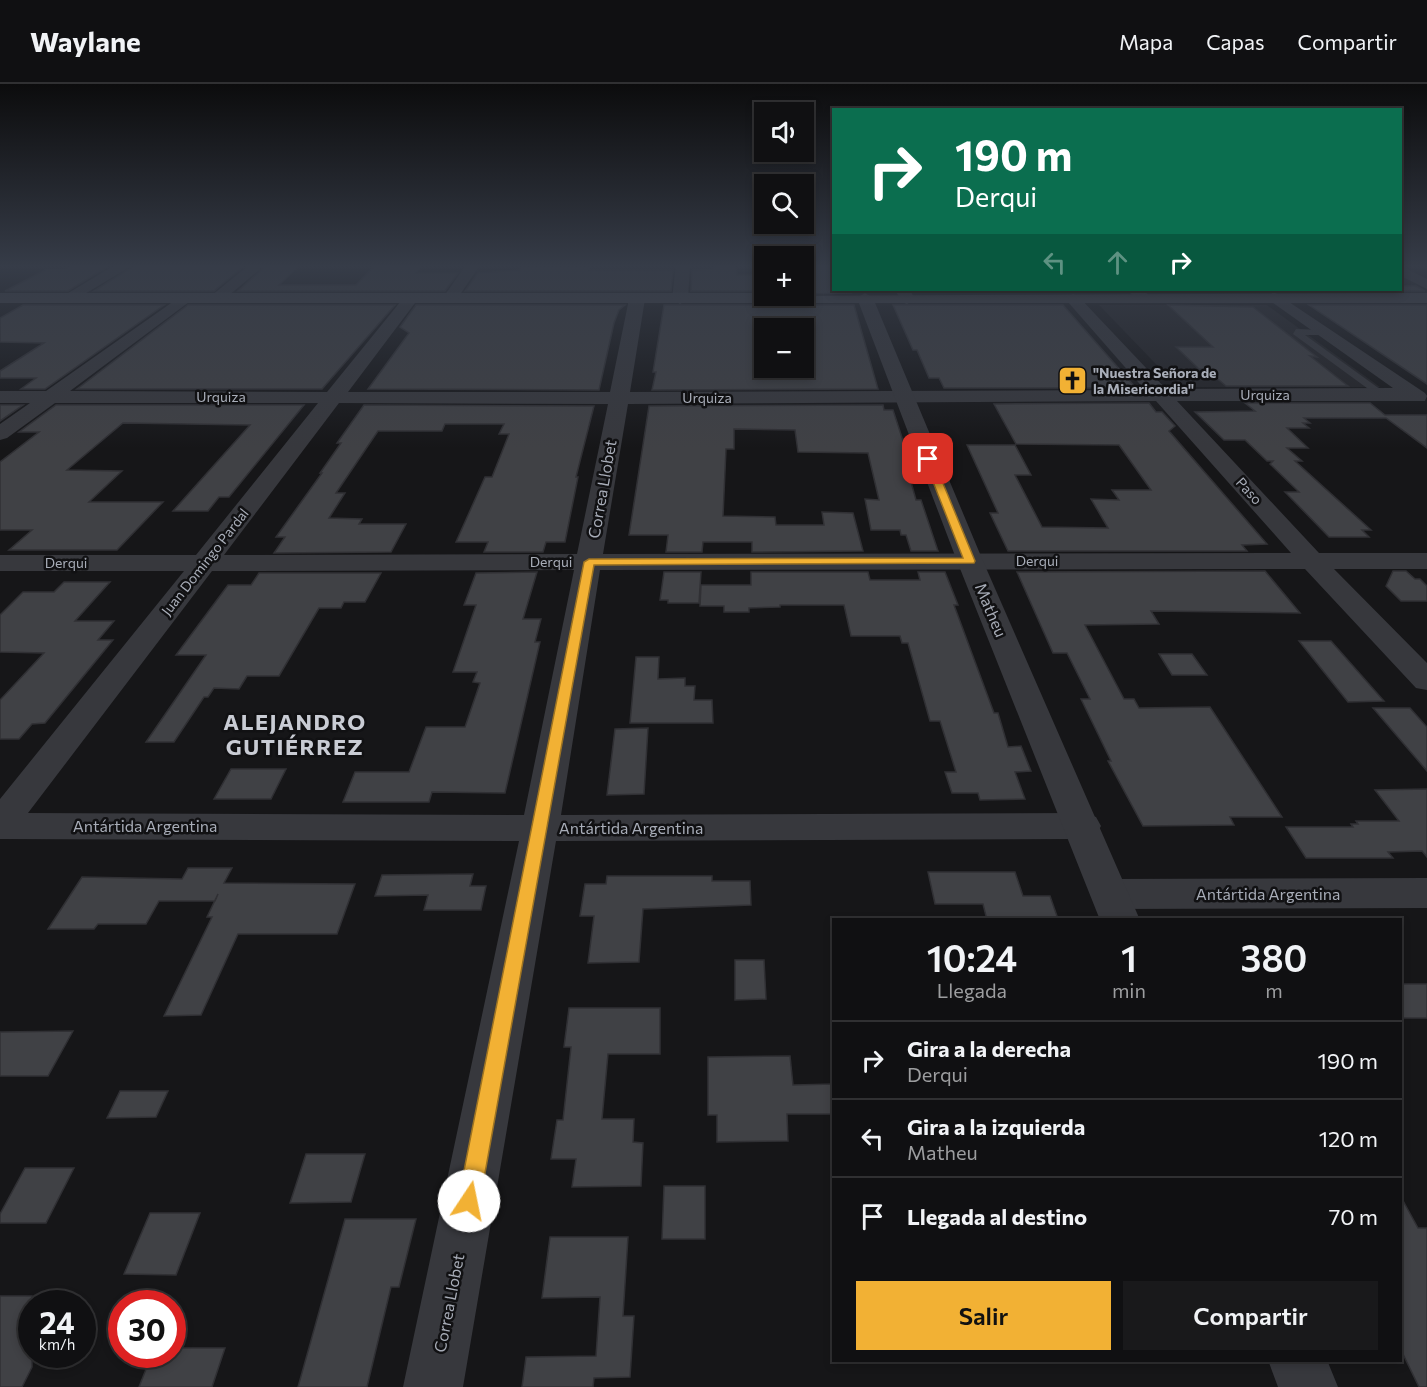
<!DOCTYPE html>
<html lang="es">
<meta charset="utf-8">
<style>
:root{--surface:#101012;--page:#19191b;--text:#f1f3f6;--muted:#9c9d9f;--line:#303032;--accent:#f2b134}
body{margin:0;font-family:Commissioner,sans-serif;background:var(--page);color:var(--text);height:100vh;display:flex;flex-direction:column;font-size:22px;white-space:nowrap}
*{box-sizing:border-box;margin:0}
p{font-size:20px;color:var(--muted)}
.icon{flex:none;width:33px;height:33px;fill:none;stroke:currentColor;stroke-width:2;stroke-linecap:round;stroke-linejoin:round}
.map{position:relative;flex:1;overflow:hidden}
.drawer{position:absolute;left:832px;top:834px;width:570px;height:444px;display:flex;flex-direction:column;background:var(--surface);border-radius:0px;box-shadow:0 3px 9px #0003,0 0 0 2px var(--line)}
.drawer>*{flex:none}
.hud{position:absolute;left:832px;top:24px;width:570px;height:183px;border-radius:0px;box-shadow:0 3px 9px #0003,0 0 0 2px var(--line);background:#0b6e4f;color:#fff;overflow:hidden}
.buttons{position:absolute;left:754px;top:18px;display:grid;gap:12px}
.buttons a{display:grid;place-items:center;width:60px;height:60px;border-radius:0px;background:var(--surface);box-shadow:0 3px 9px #0003,0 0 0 2px var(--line);font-size:30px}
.speed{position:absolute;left:18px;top:1206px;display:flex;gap:12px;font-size:30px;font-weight:700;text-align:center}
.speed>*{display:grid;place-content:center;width:78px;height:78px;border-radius:50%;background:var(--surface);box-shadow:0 3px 9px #0003,0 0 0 2px var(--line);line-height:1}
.speed small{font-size:15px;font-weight:400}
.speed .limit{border:9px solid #d22;background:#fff;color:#111}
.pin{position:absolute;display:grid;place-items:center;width:51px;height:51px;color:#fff;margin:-26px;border-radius:12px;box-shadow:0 3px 9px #0006}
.me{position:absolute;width:66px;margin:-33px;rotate:11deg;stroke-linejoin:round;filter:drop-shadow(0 0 4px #0008)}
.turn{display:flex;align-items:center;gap:21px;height:126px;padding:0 24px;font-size:27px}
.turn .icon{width:78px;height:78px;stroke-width:2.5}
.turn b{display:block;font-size:42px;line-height:51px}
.lanes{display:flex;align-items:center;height:57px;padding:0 24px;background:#0003;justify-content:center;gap:30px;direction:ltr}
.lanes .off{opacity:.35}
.eta{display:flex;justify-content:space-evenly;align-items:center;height:102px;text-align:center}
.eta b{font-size:36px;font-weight:600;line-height:42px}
.primary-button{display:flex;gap:12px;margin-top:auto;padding:12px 24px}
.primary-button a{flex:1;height:69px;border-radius:0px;background:var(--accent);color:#111;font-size:24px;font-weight:600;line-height:69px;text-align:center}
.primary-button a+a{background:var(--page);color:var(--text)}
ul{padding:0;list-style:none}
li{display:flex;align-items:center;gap:18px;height:78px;padding:0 24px;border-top:2px solid var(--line)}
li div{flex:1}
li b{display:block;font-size:22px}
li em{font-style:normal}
header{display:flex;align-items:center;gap:36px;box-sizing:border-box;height:84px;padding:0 30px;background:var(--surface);border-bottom:2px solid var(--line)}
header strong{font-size:28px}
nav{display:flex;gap:33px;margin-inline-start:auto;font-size:21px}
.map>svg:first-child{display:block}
</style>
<header>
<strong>Waylane</strong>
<nav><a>Mapa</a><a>Capas</a><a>Compartir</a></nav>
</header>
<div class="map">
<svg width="1427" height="1303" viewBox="0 0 1427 1303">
<rect width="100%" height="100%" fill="#161618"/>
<path fill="#222225" d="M1099,221H1267L1380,303H1178Z"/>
<path fill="#404145" stroke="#303034" stroke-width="1.5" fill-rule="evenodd" d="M72,181H110L68,207H5L47,185H65Z
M135,181H245L214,207H94Z
M267,181H300L279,201H356L375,181H423L416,189H458L445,207H238Z
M713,181H736L737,191H765V207H691L692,186L713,185Z
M804,181H834V206H849L851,209L804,210Z
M521,183H590L589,186H673L671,207H465L478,189L519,186Z
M1401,202H1416L1425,207L1285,206H1401Z
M964,206H1049L1052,208H913Z
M23,221H164L45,305H21L36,294H0V287L44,259L0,258V234Z
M188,221H395L322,305H77Z
M416,221H625L619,226L614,239L599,306L368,305L409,249L400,243Z
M664,221H854L878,305L652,306L656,288H653ZM765,244H804V284H765Z
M893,221H1063L1136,304H944L939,294H929L917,266H913Z
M1168,221L1253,223L1317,273L1310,272L1348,302H1226L1206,285H1199L1176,263H1213Z
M1309,221H1427V300Z
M1149,319L1156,328H1162L1175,342L1169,347L1267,460L1242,461L1247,467H1008L990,429H998L967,361H1015L1031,391H1015L1042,443L1108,444L1091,415L1119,416L1112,406H1151L1119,361L1016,360L994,320Z
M1245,319H1370L1385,331H1427V364L1386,334H1304L1310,339H1303L1309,344H1287L1308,364H1287L1302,377H1295L1371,446H1362L1369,453H1329L1285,408H1299L1270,380L1273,377H1267L1245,356H1224L1195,328L1255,327Z
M0,321H23L0,337Z
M56,321H304L229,413H219L208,427H173L250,341L123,339L67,386L122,387L89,418H163L117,466H9L32,446H0V378L39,348H19Z
M364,321L594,322L576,393H578L565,458H546L543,468H484L488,458H456L485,393H492L509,350H499L504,340H445L442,347H378L336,409H345L329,434L362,435L359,440H406L391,468L274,469L285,453H276L322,389H320L341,359H337Z
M883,321L884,326H893L907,369H903L916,416H921L938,467H911L906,451H901L900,446H871L865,415L879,416L868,369L798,368L795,346L734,345V365H726L723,432L775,433L776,441H824L822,428L853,429L863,467L752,468V458H703L702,468H666L668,451H629L649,322Z
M1265,487L1300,529L1151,527L1159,540L1085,541L1124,615H1134L1139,624L1210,623L1282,733H1230L1234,741L1143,742L1108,677H1111L1081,615H1090L1067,569H1053L1017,488Z
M1393,487H1406L1415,495H1420L1427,502V517H1401L1386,502Z
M537,488L523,535H541L535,558H540L505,709L432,708L429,718H343L355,688H409L426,643H465L480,599L473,598L477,588H453L476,521H464L476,489Z
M664,488H701L699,519H668V516H660Z
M751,488H868L870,496H920L918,488H945L958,521H954L994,629H998L1008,663L1021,662L1031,687L1015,688L1025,715L980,716L978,709H952L945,688H956L940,637H930L908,559H902L900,552H851L844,521H780V523L749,524V528H724V522H700L701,501H751Z
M259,489H381L365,518H344L341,524H319L279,592H247L239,605L214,604L208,613H204L174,658H146L206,571H176L228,501H251Z
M64,498H110L75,537H114L98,556H113L45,639L32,640L19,655H0V616L44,569L0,568V531L23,508H54Z
M1299,557H1331L1384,617L1348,618Z
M1159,570H1192L1207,591H1172Z
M636,573H659L658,595L685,594V602H695L694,616H712L713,639H630Z
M1373,624H1410L1427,643V687Z
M648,644L644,710L607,711L615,645Z
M231,685H286L271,715H214Z
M1427,705V773L1422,767L1388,768L1393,774H1306L1286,743H1353L1351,740H1358L1356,737H1399L1375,706Z
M188,784H232L224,799L355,800L337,850H238L201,931L164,932L212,833H207L218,810L215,817H159L146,840H98L94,845H48L82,793L182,795Z
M928,788H1015L1023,812H1050L1058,835L987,836L983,820H935Z
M473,790L470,802H486L481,826H424L428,811L375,812L382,791Z
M607,792H712V797H750L751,821L643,825L639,878L588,879L594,832H580L585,800H606Z
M735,876H764L766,915L735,916Z
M1401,900H1427V934H1401Z
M569,924H660V970H608L602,1035H634L633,1058L643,1059L641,1102L572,1103L576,1075H551L557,1036H563L571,963H564Z
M73,947L48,992H0V948Z
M790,972L793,1001L834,1000V1030H787L788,1057L717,1058V1031H708V973Z
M120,1007H168L156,1033L107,1034Z
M306,1070H365L351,1118L290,1119Z
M25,1084H74L46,1139H0V1130Z
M664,1102H705V1155H662Z
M1401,1113L1418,1144H1427V1303H1419L1401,1266Z
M150,1129H200L176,1191L124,1190Z
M345,1135H416L399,1203H391L367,1303H298Z
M550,1153H628L623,1232H634L630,1293L594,1294L593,1303H522L526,1273L596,1272L600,1213L542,1214Z
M0,1212H32V1283L22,1303H0Z
M172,1264H225L212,1303H139L152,1270H172Z"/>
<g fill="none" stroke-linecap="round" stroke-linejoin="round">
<path fill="#37383d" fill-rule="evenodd" d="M1296,245L1326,246L1323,251H1305L1377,303L1395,311L1390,314L1371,307L1293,250Z"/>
<path fill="#37383d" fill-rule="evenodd" d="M115,181H133L73,217L68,219L60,214Z
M249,181H265L221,218H211L208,215L211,212Z
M466,181H480L455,218H445L442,215Z
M676,181H690L688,215L680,220L672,215Z
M1401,182L1427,195V205L1401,192Z
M895,206H910L915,215L907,220L902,218Z
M1126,206H1143L1152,214L1144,219Z
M1274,208L1425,309L1427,312L1425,317H1177L1319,469H1427V485H1334L1427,579V606L1416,604L1305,485L600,486L561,731L1083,729L1096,733L1101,742L1096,751L1083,755L556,757L463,1303H403L519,757L0,755V715L184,487H0V471H196L318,319H55L7,354L0,356V340L30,319H0V307H46L184,210L192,215L189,218L70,307L327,308L405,212L410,210L418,215L348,308H610L629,215L637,210L645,215L630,308L1145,306L1068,218L1065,215L1073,210L1078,212L1166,305L1393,304L1269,216L1266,213ZM1156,317L1291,469L603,470L628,320ZM339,319L608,320L577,470L224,471ZM574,486L524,731L28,729L212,487Z
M1427,794V824L1110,825L1096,821L1090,810L1096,799L1110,795Z"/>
<path fill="#37383d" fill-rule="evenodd" d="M865,209L873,214L983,477L1140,836H1100L957,477L857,214Z
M1268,1276H1327L1338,1303H1278Z"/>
<path fill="#45474d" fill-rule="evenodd" d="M0,209H765V212L1427,209V219H0Z"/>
</g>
<linearGradient id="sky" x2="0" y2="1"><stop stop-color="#0c0c0d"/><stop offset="0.5" stop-color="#363c48"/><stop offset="1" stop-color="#363c48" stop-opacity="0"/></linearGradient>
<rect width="1427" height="364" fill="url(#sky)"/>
<path fill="#f2b134" stroke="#9d7322" stroke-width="1.5" d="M928,372L933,375L975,477L974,479L594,481L480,1117L477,1124L469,1127L461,1124L458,1117L584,478L589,475L963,474L924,375Z"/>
<defs>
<symbol id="church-square" viewBox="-11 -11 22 22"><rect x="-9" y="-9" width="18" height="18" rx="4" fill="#f2b134" stroke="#111113"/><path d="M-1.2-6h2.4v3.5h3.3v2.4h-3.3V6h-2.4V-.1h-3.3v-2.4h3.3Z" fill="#111"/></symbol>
</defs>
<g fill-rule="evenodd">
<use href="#church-square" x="1056" y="280" width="33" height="33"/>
</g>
<g text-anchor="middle" stroke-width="5" stroke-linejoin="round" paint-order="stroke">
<g font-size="14" font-weight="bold" fill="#a8adb8" stroke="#111113" text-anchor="start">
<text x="1093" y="294">"Nuestra Señora de<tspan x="1093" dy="16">la Misericordia"</tspan></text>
</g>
<g font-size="14" fill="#a8adb8" stroke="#111113">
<text x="1265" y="316">Urquiza</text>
<text x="221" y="318">Urquiza</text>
<text x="707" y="319">Urquiza</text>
<text transform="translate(1249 407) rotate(48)" y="5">Paso</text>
<text x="1037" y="482">Derqui</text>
<text transform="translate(205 478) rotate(-52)" y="5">Juan Domingo Pardal</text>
<text x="551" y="483">Derqui</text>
<text x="66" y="484">Derqui</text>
</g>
<g font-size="16" fill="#a8adb8" stroke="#111113">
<text transform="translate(602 405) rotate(-80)" y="6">Correa Llobet</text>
<text transform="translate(991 526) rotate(67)" y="6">Matheu</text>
<text x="145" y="748">Antártida Argentina</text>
<text x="631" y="750">Antártida Argentina</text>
<text x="1268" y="816">Antártida Argentina</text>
<text transform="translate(449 1219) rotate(-79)" y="6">Correa Llobet</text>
</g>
<g font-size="22" font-weight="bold" letter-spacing="1.5" fill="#c9ccd4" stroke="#111113">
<text x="295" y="646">ALEJANDRO<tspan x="295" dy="25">GUTIÉRREZ</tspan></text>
</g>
</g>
</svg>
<div class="buttons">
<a><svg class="icon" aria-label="sound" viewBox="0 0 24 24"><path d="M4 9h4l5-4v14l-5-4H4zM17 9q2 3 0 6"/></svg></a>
<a><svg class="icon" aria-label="search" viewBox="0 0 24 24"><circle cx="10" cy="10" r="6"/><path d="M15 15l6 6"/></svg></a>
<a>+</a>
<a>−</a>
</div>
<div class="speed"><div>24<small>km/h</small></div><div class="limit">30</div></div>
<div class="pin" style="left:928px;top:375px;background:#d93025"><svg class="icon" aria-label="arrive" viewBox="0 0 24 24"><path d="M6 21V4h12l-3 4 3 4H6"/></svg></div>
<svg class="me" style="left:469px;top:1117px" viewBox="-20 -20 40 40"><circle r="19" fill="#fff"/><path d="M0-13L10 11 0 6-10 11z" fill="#f2b134"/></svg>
<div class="hud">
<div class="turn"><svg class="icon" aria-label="right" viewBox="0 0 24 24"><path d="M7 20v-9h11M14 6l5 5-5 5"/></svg><div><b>190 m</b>Derqui</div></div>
<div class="lanes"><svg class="icon off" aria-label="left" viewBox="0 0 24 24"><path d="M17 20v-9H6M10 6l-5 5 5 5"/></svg><svg class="icon off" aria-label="ahead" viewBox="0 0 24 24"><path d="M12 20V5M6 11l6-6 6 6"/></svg><svg class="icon" aria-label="right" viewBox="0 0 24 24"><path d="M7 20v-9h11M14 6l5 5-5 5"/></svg></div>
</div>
<section class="drawer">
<div class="eta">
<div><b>10:24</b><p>Llegada</p></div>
<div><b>1</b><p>min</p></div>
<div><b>380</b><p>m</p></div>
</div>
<ul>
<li><svg class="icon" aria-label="right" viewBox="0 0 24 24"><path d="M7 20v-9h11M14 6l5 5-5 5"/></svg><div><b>Gira a la derecha</b><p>Derqui</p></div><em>190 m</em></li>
<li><svg class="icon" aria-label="left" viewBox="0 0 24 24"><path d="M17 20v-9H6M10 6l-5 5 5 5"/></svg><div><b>Gira a la izquierda</b><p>Matheu</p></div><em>120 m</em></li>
<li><svg class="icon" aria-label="arrive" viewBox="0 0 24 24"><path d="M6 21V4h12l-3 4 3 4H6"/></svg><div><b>Llegada al destino</b></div><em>70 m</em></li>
</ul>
<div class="primary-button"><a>Salir</a><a>Compartir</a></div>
</section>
</div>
